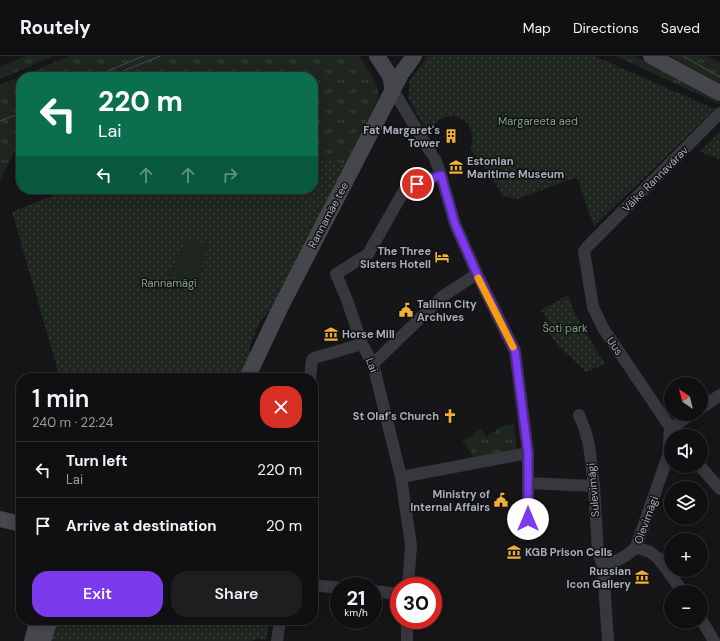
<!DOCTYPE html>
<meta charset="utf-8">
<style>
:root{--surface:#101012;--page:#1e1e20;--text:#f1f3f6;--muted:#9c9d9f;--line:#303032;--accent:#7c3aed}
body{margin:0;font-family:"DM Sans",sans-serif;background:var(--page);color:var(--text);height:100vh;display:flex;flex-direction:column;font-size:15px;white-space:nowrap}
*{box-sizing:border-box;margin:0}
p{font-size:13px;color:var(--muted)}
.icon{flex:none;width:22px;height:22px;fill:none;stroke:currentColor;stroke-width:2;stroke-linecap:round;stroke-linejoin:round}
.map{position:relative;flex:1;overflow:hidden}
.panel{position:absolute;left:16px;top:317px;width:302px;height:252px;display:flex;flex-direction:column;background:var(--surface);border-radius:16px;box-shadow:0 2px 10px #0003,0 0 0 1px var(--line)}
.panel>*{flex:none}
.banner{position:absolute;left:16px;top:16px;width:302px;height:122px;border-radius:16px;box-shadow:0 2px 10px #0003,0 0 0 1px var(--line);background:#0b6e4f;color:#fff;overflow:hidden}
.needle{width:26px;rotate:325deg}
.tools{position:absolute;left:664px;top:321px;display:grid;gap:8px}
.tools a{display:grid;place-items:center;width:44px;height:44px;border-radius:50%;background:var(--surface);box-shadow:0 2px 10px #0003,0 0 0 1px var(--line);font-size:20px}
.speed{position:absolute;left:330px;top:521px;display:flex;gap:8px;font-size:20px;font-weight:700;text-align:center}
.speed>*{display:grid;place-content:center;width:52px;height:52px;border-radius:50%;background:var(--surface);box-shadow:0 2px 10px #0003,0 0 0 1px var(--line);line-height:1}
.speed small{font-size:10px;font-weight:400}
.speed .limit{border:6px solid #d22;background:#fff;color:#111}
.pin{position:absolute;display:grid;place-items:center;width:34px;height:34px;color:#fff;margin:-17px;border:2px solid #fff;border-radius:50%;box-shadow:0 1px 4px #0007}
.me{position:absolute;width:44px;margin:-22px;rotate:0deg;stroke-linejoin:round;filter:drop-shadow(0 0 3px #0008)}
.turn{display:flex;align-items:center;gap:14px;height:84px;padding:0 16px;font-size:18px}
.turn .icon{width:52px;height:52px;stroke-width:2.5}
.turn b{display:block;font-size:28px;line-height:34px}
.lanes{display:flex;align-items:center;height:38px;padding:0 16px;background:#0003;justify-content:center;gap:20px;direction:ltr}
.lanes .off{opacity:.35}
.round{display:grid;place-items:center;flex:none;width:42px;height:42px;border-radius:16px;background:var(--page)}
.head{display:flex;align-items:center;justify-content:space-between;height:68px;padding:0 16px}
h1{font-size:24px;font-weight:600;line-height:30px}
.cta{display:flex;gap:8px;margin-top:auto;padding:8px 16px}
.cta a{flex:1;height:46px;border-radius:16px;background:var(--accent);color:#fff;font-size:16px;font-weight:600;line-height:46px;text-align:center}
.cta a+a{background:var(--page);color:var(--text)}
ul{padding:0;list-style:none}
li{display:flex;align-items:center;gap:12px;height:56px;padding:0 16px;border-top:1px solid var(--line)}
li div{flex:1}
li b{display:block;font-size:15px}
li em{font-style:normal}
header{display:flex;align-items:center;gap:24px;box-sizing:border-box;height:56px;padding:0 20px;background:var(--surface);border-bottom:1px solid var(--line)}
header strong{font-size:19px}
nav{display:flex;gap:22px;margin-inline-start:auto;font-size:14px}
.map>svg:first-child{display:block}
</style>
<header>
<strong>Routely</strong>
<nav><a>Map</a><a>Directions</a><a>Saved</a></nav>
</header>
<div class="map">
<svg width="720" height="585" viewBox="0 0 720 585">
<defs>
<pattern id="grass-tufts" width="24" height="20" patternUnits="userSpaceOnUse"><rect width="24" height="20" fill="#1e261f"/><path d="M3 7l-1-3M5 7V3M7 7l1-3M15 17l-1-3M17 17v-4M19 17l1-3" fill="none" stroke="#3c433d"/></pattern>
<pattern id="park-dots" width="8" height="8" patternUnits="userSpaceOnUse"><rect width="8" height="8" fill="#1e261f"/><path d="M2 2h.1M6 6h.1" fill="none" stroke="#3c433d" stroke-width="1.8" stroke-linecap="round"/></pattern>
</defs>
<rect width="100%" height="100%" fill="#161618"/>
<path fill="url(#grass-tufts)" d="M26,0H54L0,23V11Z
M69,0H359C367,13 380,27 378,43L345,109L313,99V21H21V102L15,95L0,124V29Z
M616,0H636L718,43L719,48Z
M671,0H707L720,7V28Z
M514,368L517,396L475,402L463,385L471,380L473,381L472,379L481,373L487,382L488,381L487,380L494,375L495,377L496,376L495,374L502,370H504V369Z"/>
<path fill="url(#park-dots)" d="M428,0H594L715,53L594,170L577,121L517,143L502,140L496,128L470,93C483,63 444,47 431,74H426L408,41L410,23Z
M720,76V103L700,96Z
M313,99L345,109L269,255L261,264L250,289V301L240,322H60L12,156L69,133H313Z
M568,239L575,258L605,308L586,316L560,291L543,270C549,265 547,258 540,255Z
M56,564H270L266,584L259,582L251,585H49Z"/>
<path fill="#1e261f" d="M186,185L208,188L197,231L168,219Z"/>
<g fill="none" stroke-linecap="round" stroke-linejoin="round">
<path stroke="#37383d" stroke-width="12" d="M393,34L431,97
M435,103L441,119L455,168L477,218L515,295L528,397V475
M373,308L443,240L477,218
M310,322L312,304L314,302L362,288
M701,352L720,339
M579,359L585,374L589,389L594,430L598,496L603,510L608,585
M676,380L603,272L593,251L584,195L589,189L720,57
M700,410L720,433
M401,421L528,397
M528,427L594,430
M636,491L650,496L658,502L683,536
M603,510C616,505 627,501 636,491L668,400L670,373L691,358
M313,529L339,532
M408,530L411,489L401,421L373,308L362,288L347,244L336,218L368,198L405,133L441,119
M373,535L399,538
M701,563L714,585
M277,585L280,564
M407,585V564"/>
<path stroke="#45474d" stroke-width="16" d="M377,0L390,20L393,34
M651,0L720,37
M247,322L281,250L401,18L414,0
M0,463L21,468
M32,585L38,564
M43,585L50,564"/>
<path stroke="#4a4c52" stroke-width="1" d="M683,0L720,21
M93,21L144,0
M109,21L160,0
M0,65L21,57"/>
</g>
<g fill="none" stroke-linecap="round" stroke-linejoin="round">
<defs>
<path id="route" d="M417,128L441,119L455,168L477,218L515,295L528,397V463"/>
</defs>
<use href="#route" stroke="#51269a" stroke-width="10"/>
<use href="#route" stroke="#7c3aed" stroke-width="7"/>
<path stroke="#f59e0b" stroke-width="7" d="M478,222L513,291"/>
</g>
<defs>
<symbol id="building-bare" viewBox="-9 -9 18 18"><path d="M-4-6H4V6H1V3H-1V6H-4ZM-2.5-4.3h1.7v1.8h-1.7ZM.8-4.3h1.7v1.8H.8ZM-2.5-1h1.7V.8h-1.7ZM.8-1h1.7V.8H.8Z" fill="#f2b134" stroke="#111113" stroke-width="2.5" paint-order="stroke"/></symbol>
<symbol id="museum-bare" viewBox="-9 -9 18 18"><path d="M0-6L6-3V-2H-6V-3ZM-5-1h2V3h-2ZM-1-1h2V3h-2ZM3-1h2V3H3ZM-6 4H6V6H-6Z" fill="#f2b134" stroke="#111113" stroke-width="2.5" paint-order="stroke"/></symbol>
<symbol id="hotel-bare" viewBox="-9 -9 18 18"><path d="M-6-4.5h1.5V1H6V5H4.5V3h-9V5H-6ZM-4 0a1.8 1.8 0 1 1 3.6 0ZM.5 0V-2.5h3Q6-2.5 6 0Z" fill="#f2b134" stroke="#111113" stroke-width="2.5" paint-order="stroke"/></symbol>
<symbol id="civic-bare" viewBox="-9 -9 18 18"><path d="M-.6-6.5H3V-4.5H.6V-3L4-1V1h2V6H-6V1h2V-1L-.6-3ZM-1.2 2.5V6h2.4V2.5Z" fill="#f2b134" stroke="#111113" stroke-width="2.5" paint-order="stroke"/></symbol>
<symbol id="church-bare" viewBox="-9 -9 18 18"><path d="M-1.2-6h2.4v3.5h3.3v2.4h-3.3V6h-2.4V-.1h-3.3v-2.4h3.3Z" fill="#f2b134" stroke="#111113" stroke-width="2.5" paint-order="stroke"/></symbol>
</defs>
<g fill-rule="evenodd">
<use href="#building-bare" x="441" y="70" width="20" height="20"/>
<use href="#museum-bare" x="446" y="101" width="20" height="20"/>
<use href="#hotel-bare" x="432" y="191" width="20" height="20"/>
<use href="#civic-bare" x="396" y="244" width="20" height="20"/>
<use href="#museum-bare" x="321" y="268" width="20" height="20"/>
<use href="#church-bare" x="440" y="350" width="20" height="20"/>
<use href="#civic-bare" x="491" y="434" width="20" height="20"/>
<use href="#museum-bare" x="504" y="486" width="20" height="20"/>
<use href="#museum-bare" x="632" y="511" width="20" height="20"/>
</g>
<g text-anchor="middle" stroke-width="3" stroke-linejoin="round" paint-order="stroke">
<g font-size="11" fill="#7fa381" stroke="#111113">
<text x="538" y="69">Margareeta aed</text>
<text x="169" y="231">Rannamägi</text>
<text x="565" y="276">Šoti park</text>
</g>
<g font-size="11" font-weight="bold" fill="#a8adb8" stroke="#111113" text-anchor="end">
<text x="440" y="78">Fat Margaret's<tspan x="440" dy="13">Tower</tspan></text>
<text x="467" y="109" text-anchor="start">Estonian<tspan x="467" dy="13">Maritime Museum</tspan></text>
<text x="431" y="199">The Three<tspan x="431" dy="13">Sisters Hotell</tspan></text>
<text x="417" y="252" text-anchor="start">Tallinn City<tspan x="417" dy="13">Archives</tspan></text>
<text x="342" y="282" text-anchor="start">Horse Mill</text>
<text x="439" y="364">St Olaf's Church</text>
<text x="490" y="442">Ministry of<tspan x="490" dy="13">Internal Affairs</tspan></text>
<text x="525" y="500" text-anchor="start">KGB Prison Cells</text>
<text x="631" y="519">Russian<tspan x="631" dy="13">Icon Gallery</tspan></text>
</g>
<g font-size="11" fill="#a8adb8" stroke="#111113">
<text transform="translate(655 123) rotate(-45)" y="4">Väike Rannavärav</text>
<text transform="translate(328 159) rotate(-62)" y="4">Rannamäe tee</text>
<text transform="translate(615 290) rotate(56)" y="4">Uus</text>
<text transform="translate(372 309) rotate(69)" y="4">Lai</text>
<text transform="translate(593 434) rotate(-95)" y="4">Sulevimägi</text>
<text transform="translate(646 464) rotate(-70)" y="4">Olevimägi</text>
</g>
</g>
</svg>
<div class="tools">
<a><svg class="needle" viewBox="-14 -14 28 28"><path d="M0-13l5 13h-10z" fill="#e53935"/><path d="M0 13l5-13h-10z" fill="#9c9d9f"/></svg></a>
<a><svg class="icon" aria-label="sound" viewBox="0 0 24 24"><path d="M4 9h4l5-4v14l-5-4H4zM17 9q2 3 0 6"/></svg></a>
<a><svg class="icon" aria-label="layers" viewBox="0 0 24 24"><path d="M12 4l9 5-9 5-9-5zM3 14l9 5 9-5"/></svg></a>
<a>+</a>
<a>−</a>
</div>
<div class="speed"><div>21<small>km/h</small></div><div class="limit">30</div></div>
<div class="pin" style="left:417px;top:128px;background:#d93025"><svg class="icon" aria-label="arrive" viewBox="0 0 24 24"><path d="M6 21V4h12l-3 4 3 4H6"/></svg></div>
<svg class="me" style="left:528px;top:463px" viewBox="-20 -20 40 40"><circle r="19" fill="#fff"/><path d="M0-13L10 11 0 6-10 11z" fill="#7c3aed"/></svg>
<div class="banner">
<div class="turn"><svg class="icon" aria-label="left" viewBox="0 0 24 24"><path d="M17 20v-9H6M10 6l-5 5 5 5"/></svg><div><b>220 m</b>Lai</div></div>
<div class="lanes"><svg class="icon" aria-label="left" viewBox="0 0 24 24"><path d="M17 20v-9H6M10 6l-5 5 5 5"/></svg><svg class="icon off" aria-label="ahead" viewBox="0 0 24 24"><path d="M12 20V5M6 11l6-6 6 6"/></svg><svg class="icon off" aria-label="ahead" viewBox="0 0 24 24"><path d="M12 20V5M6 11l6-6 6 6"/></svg><svg class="icon off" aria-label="right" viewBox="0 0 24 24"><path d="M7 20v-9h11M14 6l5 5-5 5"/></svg></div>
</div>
<section class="panel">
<div class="head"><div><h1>1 min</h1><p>240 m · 22:24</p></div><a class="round" style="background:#d93025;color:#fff"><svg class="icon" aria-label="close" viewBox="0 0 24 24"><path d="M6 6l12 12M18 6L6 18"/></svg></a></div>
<ul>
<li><svg class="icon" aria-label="left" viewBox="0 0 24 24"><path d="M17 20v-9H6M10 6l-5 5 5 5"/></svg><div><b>Turn left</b><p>Lai</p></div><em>220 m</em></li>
<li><svg class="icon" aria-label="arrive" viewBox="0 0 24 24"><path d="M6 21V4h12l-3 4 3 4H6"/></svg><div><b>Arrive at destination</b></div><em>20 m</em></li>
</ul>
<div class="cta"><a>Exit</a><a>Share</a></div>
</section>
</div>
